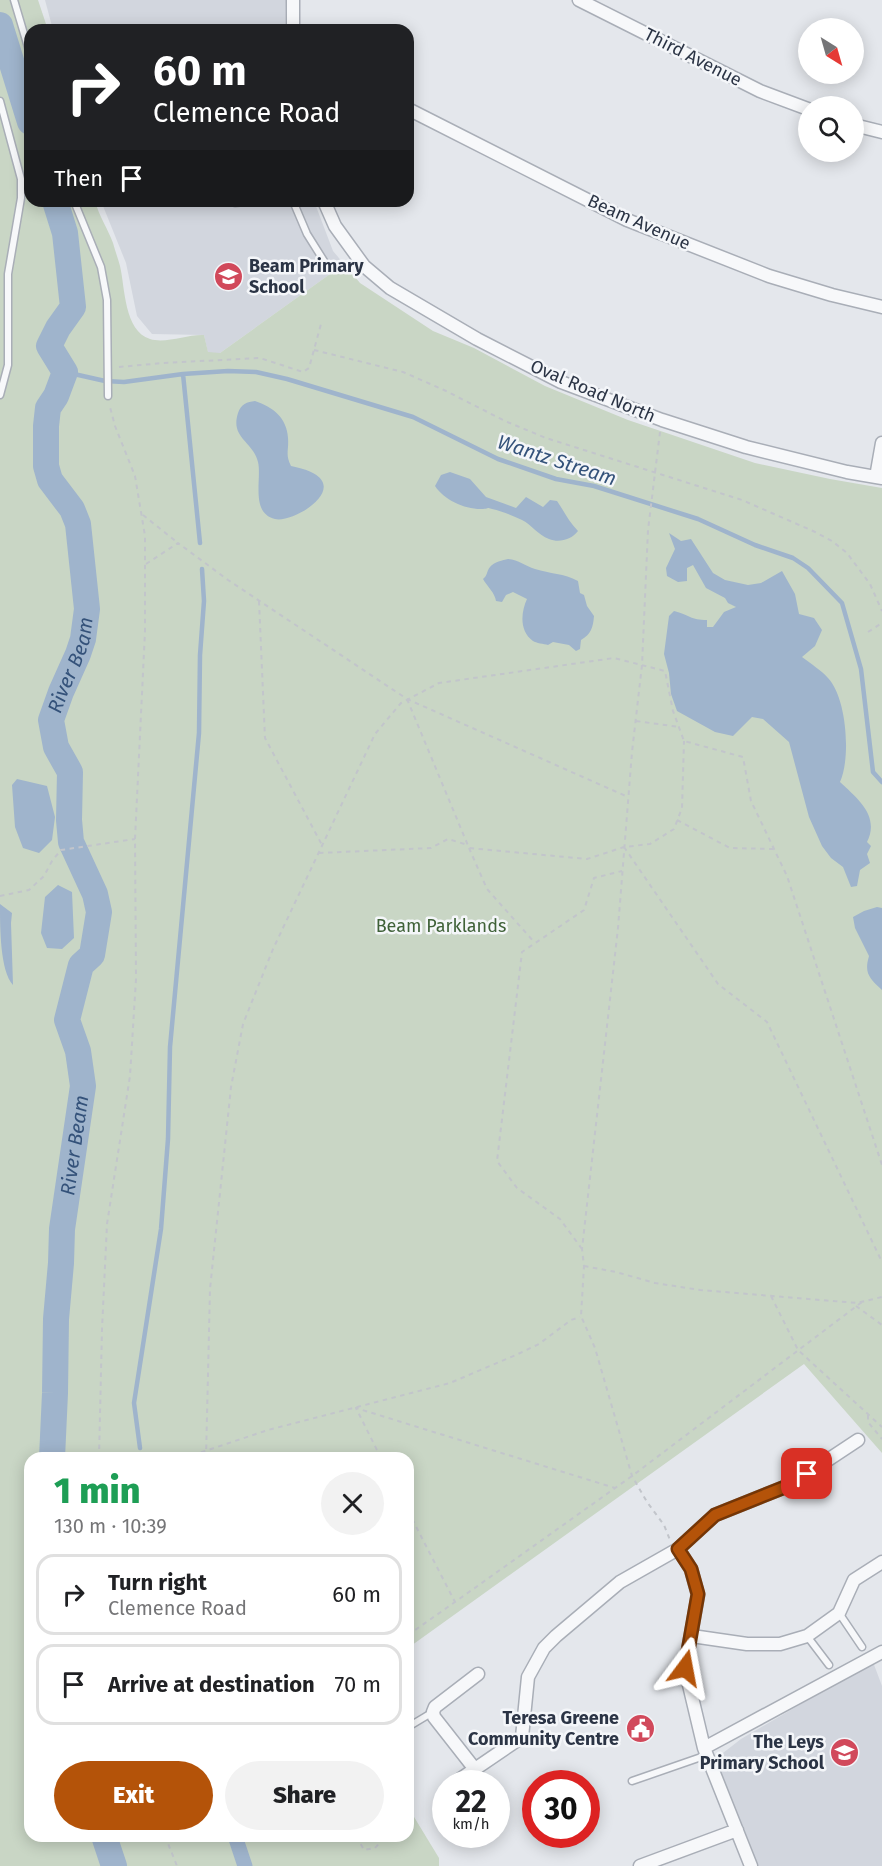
<!DOCTYPE html>
<meta charset="utf-8">
<style>
:root{--surface:#fff;--page:#f2f2f2;--text:#202124;--muted:#757577;--line:#e0e0e0;--accent:#b45309}
body{margin:0;font-family:"Fira Sans",sans-serif;background:var(--page);color:var(--text);height:100vh;display:flex;flex-direction:column;font-size:22px;white-space:nowrap}
*{box-sizing:border-box;margin:0}
p{font-size:20px;color:var(--muted)}
.icon{flex:none;width:33px;height:33px;fill:none;stroke:currentColor;stroke-width:2;stroke-linecap:round;stroke-linejoin:round}
.map{position:relative;flex:1;overflow:hidden}
.side{position:absolute;left:24px;top:1452px;width:390px;height:390px;display:flex;flex-direction:column;background:var(--surface);border-radius:18px;box-shadow:0 3px 15px #0003}
.side>*{flex:none}
.banner{position:absolute;left:24px;top:24px;width:390px;height:183px;border-radius:18px;box-shadow:0 3px 15px #0003;background:#202124;color:#fff;overflow:hidden}
.needle{width:39px;rotate:143deg}
.tools{position:absolute;left:798px;top:18px;display:grid;gap:12px}
.tools a{display:grid;place-items:center;width:66px;height:66px;border-radius:50%;background:var(--surface);box-shadow:0 3px 15px #0003;font-size:30px}
.speed{position:absolute;left:432px;top:1770px;display:flex;gap:12px;font-size:30px;font-weight:700;text-align:center}
.speed>*{display:grid;place-content:center;width:78px;height:78px;border-radius:50%;background:var(--surface);box-shadow:0 3px 15px #0003;line-height:1}
.speed small{font-size:15px;font-weight:400}
.speed .limit{border:9px solid #d22;background:#fff;color:#111}
.pin{position:absolute;display:grid;place-items:center;width:51px;height:51px;color:#fff;margin:-26px;border-radius:12px;box-shadow:0 3px 9px #0006}
.me{position:absolute;width:66px;margin:-33px;rotate:13deg;stroke-linejoin:round;filter:drop-shadow(0 0 4px #0008)}
.turn{display:flex;align-items:center;gap:21px;height:126px;padding:0 30px;font-size:27px}
.turn .icon{width:78px;height:78px;stroke-width:2.5}
.turn b{display:block;font-size:42px;line-height:51px}
.then{display:flex;align-items:center;height:57px;padding:0 30px;background:#0003;gap:12px;font-size:22px}
.round{display:grid;place-items:center;flex:none;width:63px;height:63px;border-radius:32px;background:var(--page)}
.headline{display:flex;align-items:center;justify-content:space-between;height:102px;padding:0 30px}
h1{font-size:36px;font-weight:800;line-height:45px;color:#1e9e55}
.cta{display:flex;gap:12px;margin-top:auto;padding:12px 30px}
.cta a{flex:1;height:69px;border-radius:36px;background:var(--accent);color:#fff;font-size:24px;font-weight:800;line-height:69px;text-align:center}
.cta a+a{background:var(--page);color:var(--text)}
ul{padding:0;list-style:none}
li{display:flex;align-items:center;gap:18px;height:81px;margin:0 12px 9px;padding:0 18px;border:3px solid var(--line);border-radius:18px}
li div{flex:1}
li b{display:block;font-size:22px}
li em{font-style:normal}
.map>svg:first-child{display:block}
</style>
<div class="map">
<svg width="882" height="1866" viewBox="0 0 882 1866">
<rect width="100%" height="100%" fill="#e4e7ec"/>
<path fill="#d2d6de" d="M45,0H286L285,30H53Z
M101,201H314L333,251L344,264L220,353H208L204,335L152,334L137,316L126,263Z
M873,1662L882,1686V1866H757L714,1760L741,1739Z"/>
<path fill="#c9d6c5" d="M0,0H38L48,30H30V201H95C99,216 108,229 113,243C115,251 118,258 120,266C125,287 124,331 150,339C166,344 188,334 204,335L208,352L220,353L344,264L360,283L433,331L474,348L545,386L628,420L755,463L830,479L882,488V1453L804,1364L408,1648V1458H30V1836H408V1807L439,1858V1866H0Z"/>
<path fill="#9fb4cc" d="M255,401C273,407 287,418 288,438C289,451 285,454 291,466C364,480 295,524 275,519C250,513 262,479 258,462C253,441 230,438 238,413C241,404 247,402 255,401Z
M450,472L470,479L486,497L516,508L526,497L543,507L550,500L557,501C564,511 569,522 578,531C571,540 559,543 549,539C538,535 532,525 522,520C513,516 502,511 492,509C485,507 490,509 483,509C466,510 444,500 435,486L441,475Z
M669,533L681,541L691,539L713,573L725,580L748,585L761,583L782,571L795,594L799,614L814,618L822,630L815,646L802,657C811,664 821,670 828,678C847,698 851,758 840,782C858,799 880,816 867,842L871,846L867,854L870,863L860,870L857,886L851,887L843,867L831,858L822,846L809,817L789,742L763,719L752,717L733,736L715,732L677,711L671,694L669,673L664,654L669,616L674,611C689,615 691,620 707,620V627H713L724,612L736,607L728,603L725,598L706,588L693,565L687,568V581L678,582L667,576L666,568L675,549Z
M508,559C519,560 525,566 535,569C550,574 564,573 578,581L580,593L584,595L587,606L594,616C593,628 591,634 581,640L580,649L576,651L569,645L553,642L548,645C544,644 536,643 533,641C519,631 521,612 527,599L513,592L506,595L502,602L496,601C495,593 487,586 483,579C488,575 486,572 490,567C494,562 503,560 508,559Z
M17,779L47,786L55,817L52,840L39,853L23,848L15,827L12,785Z
M58,885L72,892L74,938L62,949L47,948L41,933L45,897Z
M0,904L12,913L11,923L13,985C0,971 0,927 0,904Z
M877,907L882,908V990C869,978 864,973 869,956L855,928L853,917L864,911Z"/>
<g fill="none" stroke-linecap="round" stroke-linejoin="round">
<path stroke="#9fb4cc" stroke-width="4.5" d="M65,372L105,381L124,382L183,374L228,371L256,372L287,379L413,417L498,459L556,479L594,486L698,519L755,545L793,558L808,568L842,603L861,669L873,772L882,782
M183,374L200,543
M140,1448L134,1403L161,1229L168,1139L170,1047L199,733L200,655L204,601L202,569"/>
<path stroke="#9fb4cc" stroke-width="15" d="M235,1836L245,1866"/>
<g stroke="#9fb4cc" stroke-width="26">
<path d="M0,25L30,122"/>
<path id="s1" d="M52,1458L55,1393L56,1319L61,1263L62,1229L83,1086L78,1051L67,1020L81,965L92,955L99,912L95,894L71,842L69,820L70,772L56,747L51,720L61,692L78,654L83,639L87,609L78,524L72,509L50,480L46,466V426L48,408L56,396L65,372L49,346L58,328L73,307L65,233L55,201"/>
<path d="M104,1836L114,1866"/>
</g>
<defs>
<path id="service" d="M14,0L30,54
M0,101L21,179V198L8,274V365L0,395
M74,201L101,267L107,300L108,396
M293,201L307,234L329,269
M235,203L256,201
M839,1613L862,1647
M807,1636L829,1665
M408,1727L433,1712
M632,1781L707,1755"/>
<path id="minor" d="M579,0L760,91L808,109
M293,30V0
M408,109L627,220L769,276L832,295L882,307
M854,125L882,132
M324,201L335,226L364,266L390,288L477,339L561,382L662,420L746,447L847,472L882,478
M876,477L882,443
M678,1549L691,1569L698,1595L685,1668L704,1748L751,1866
M692,1636L747,1644H780L807,1636L839,1613L854,1580L882,1562
M704,1748L882,1652
M474,1768L434,1717L433,1712L435,1707L478,1674
M453,1784L522,1737L528,1677L544,1648L556,1636L620,1582L678,1549L715,1515L790,1485L858,1440
M640,1866L737,1830"/>
</defs>
<use href="#service" stroke="#a9aeb7" stroke-width="9"/>
<use href="#minor" stroke="#a9aeb7" stroke-width="15"/>
<path stroke="#c2c5cb" stroke-width="2" stroke-dasharray="4.5 4.5" stroke-linecap="butt" d="M314,350L403,372L444,390L505,421L546,438L742,500L813,531L832,541L847,553L870,584L882,611
M119,367L163,363L260,358L303,372L309,368L321,324
M660,432L648,530L642,665L632,752L618,928L582,1249L584,1266L581,1316L595,1348L632,1476L647,1502L664,1525L670,1540
M143,515L178,543
M146,564L178,543L228,580L407,699L628,797
M259,601L265,738L322,845
M868,632L882,623
M407,699L469,848L587,859L624,847L650,844L674,829L682,808L684,741
M636,721L679,727
M677,820L730,848L773,849
M624,847L718,984L767,1022L882,1262
M469,848L487,889L535,943
M319,853L431,848L448,839L468,845
M0,896L29,890L44,876L52,861L61,850L135,839
M582,1249L560,1219L517,1188L497,1161L522,952L584,910L594,878L622,871
M584,1266L616,1272L655,1283L700,1290L857,1303L882,1297
M771,1296L798,1350L882,1427
M856,1306L882,1325
M868,1415V1422L882,1439
M99,1457L108,1458
M99,1458L102,1329L107,1224L130,1076L136,979L135,839L145,631V536L135,476L115,426L110,407
M184,1458L268,1430L450,1383L518,1354L539,1344L571,1320L580,1317
M206,1458L210,1289L231,1087L243,1024L273,949L375,734L401,703L439,683L614,658L665,671L673,711L684,741L743,757L751,801L787,876L882,1165
M381,1458L356,1408L615,1488
M408,1511L455,1602L632,1476L862,1302
M408,1635L455,1602
M165,1836L177,1866
M359,1836L358,1839L364,1850L375,1848L386,1836"/>
<use href="#service" stroke="#f7f8fa" stroke-width="6"/>
<use href="#minor" stroke="#f7f8fa" stroke-width="12"/>
</g>
<g fill="none" stroke-linecap="round" stroke-linejoin="round">
<defs>
<path id="route" d="M685,1668L698,1594L691,1569L678,1549L715,1515L790,1485L807,1474"/>
</defs>
<use href="#route" stroke="#753606" stroke-width="15"/>
<use href="#route" stroke="#b45309" stroke-width="10"/>
</g>
<defs>
<symbol id="school-disc" viewBox="-11 -11 22 22"><circle r="9.5" fill="#d1495b" stroke="#f4f6f9"/><path d="M0-5L7-2L0 1L-7-2ZM-4 1L0 2.5L4 1V4Q0 6-4 4Z" fill="#fff"/></symbol>
<symbol id="civic-disc" viewBox="-11 -11 22 22"><circle r="9.5" fill="#d1495b" stroke="#f4f6f9"/><path d="M-.6-6.5H3V-4.5H.6V-3L4-1V1h2V6H-6V1h2V-1L-.6-3ZM-1.2 2.5V6h2.4V2.5Z" fill="#fff"/></symbol>
</defs>
<g fill-rule="evenodd">
<use href="#school-disc" x="212" y="260" width="33" height="33"/>
<use href="#civic-disc" x="624" y="1712" width="33" height="33"/>
<use href="#school-disc" x="828" y="1736" width="33" height="33"/>
</g>
<g text-anchor="middle" stroke-width="5" stroke-linejoin="round" paint-order="stroke">
<g font-size="18" fill="#2b3445" stroke="#f4f6f9">
<text transform="translate(693 57) rotate(27)" y="6">Third Avenue</text>
<text transform="translate(639 222) rotate(24)" y="6">Beam Avenue</text>
<text transform="translate(593 391) rotate(23)" y="6">Oval Road North</text>
</g>
<g font-size="18" font-weight="bold" fill="#2b3445" stroke="#f4f6f9" text-anchor="end">
<text x="249" y="272" text-anchor="start">Beam Primary<tspan x="249" dy="21">School</tspan></text>
<text x="619" y="1724">Teresa Greene<tspan x="619" dy="21">Community Centre</tspan></text>
<text x="824" y="1748">The Leys<tspan x="824" dy="21">Primary School</tspan></text>
</g>
<g font-size="18" fill="#3f6138" stroke="#f4f6f9">
<text x="441" y="932">Beam Parklands</text>
</g>
<g font-size="20" font-style="italic" fill="#34527a" stroke="#f4f6f9">
<text transform="translate(557 460) rotate(18)" y="7">Wantz Stream</text>
<text dy="7" stroke="none"><textPath href="#s1" startOffset="818">River Beam</textPath></text>
<text dy="7" stroke="none"><textPath href="#s1" startOffset="314">River Beam</textPath></text>
</g>
</g>
</svg>
<div class="tools">
<a><svg class="needle" viewBox="-14 -14 28 28"><path d="M0-13l5 13h-10z" fill="#e53935"/><path d="M0 13l5-13h-10z" fill="#757577"/></svg></a>
<a><svg class="icon" aria-label="search" viewBox="0 0 24 24"><circle cx="10" cy="10" r="6"/><path d="M15 15l6 6"/></svg></a>
</div>
<div class="speed"><div>22<small>km/h</small></div><div class="limit">30</div></div>
<div class="pin" style="left:807px;top:1474px;background:#d93025"><svg class="icon" aria-label="arrive" viewBox="0 0 24 24"><path d="M6 21V4h12l-3 4 3 4H6"/></svg></div>
<svg class="me" style="left:685px;top:1668px" viewBox="-20 -20 40 40"><path d="M0-17L14 15 0 8-14 15z" fill="#b45309" stroke="#fff" stroke-width="4"/></svg>
<div class="banner">
<div class="turn"><svg class="icon" aria-label="right" viewBox="0 0 24 24"><path d="M7 20v-9h11M14 6l5 5-5 5"/></svg><div><b>60 m</b>Clemence Road</div></div>
<div class="then">Then<svg class="icon" aria-label="arrive" viewBox="0 0 24 24"><path d="M6 21V4h12l-3 4 3 4H6"/></svg></div>
</div>
<section class="side">
<div class="headline"><div><h1>1 min</h1><p>130 m · 10:39</p></div><a class="round"><svg class="icon" aria-label="close" viewBox="0 0 24 24"><path d="M6 6l12 12M18 6L6 18"/></svg></a></div>
<ul>
<li><svg class="icon" aria-label="right" viewBox="0 0 24 24"><path d="M7 20v-9h11M14 6l5 5-5 5"/></svg><div><b>Turn right</b><p>Clemence Road</p></div><em>60 m</em></li>
<li><svg class="icon" aria-label="arrive" viewBox="0 0 24 24"><path d="M6 21V4h12l-3 4 3 4H6"/></svg><div><b>Arrive at destination</b></div><em>70 m</em></li>
</ul>
<div class="cta"><a>Exit</a><a>Share</a></div>
</section>
</div>
